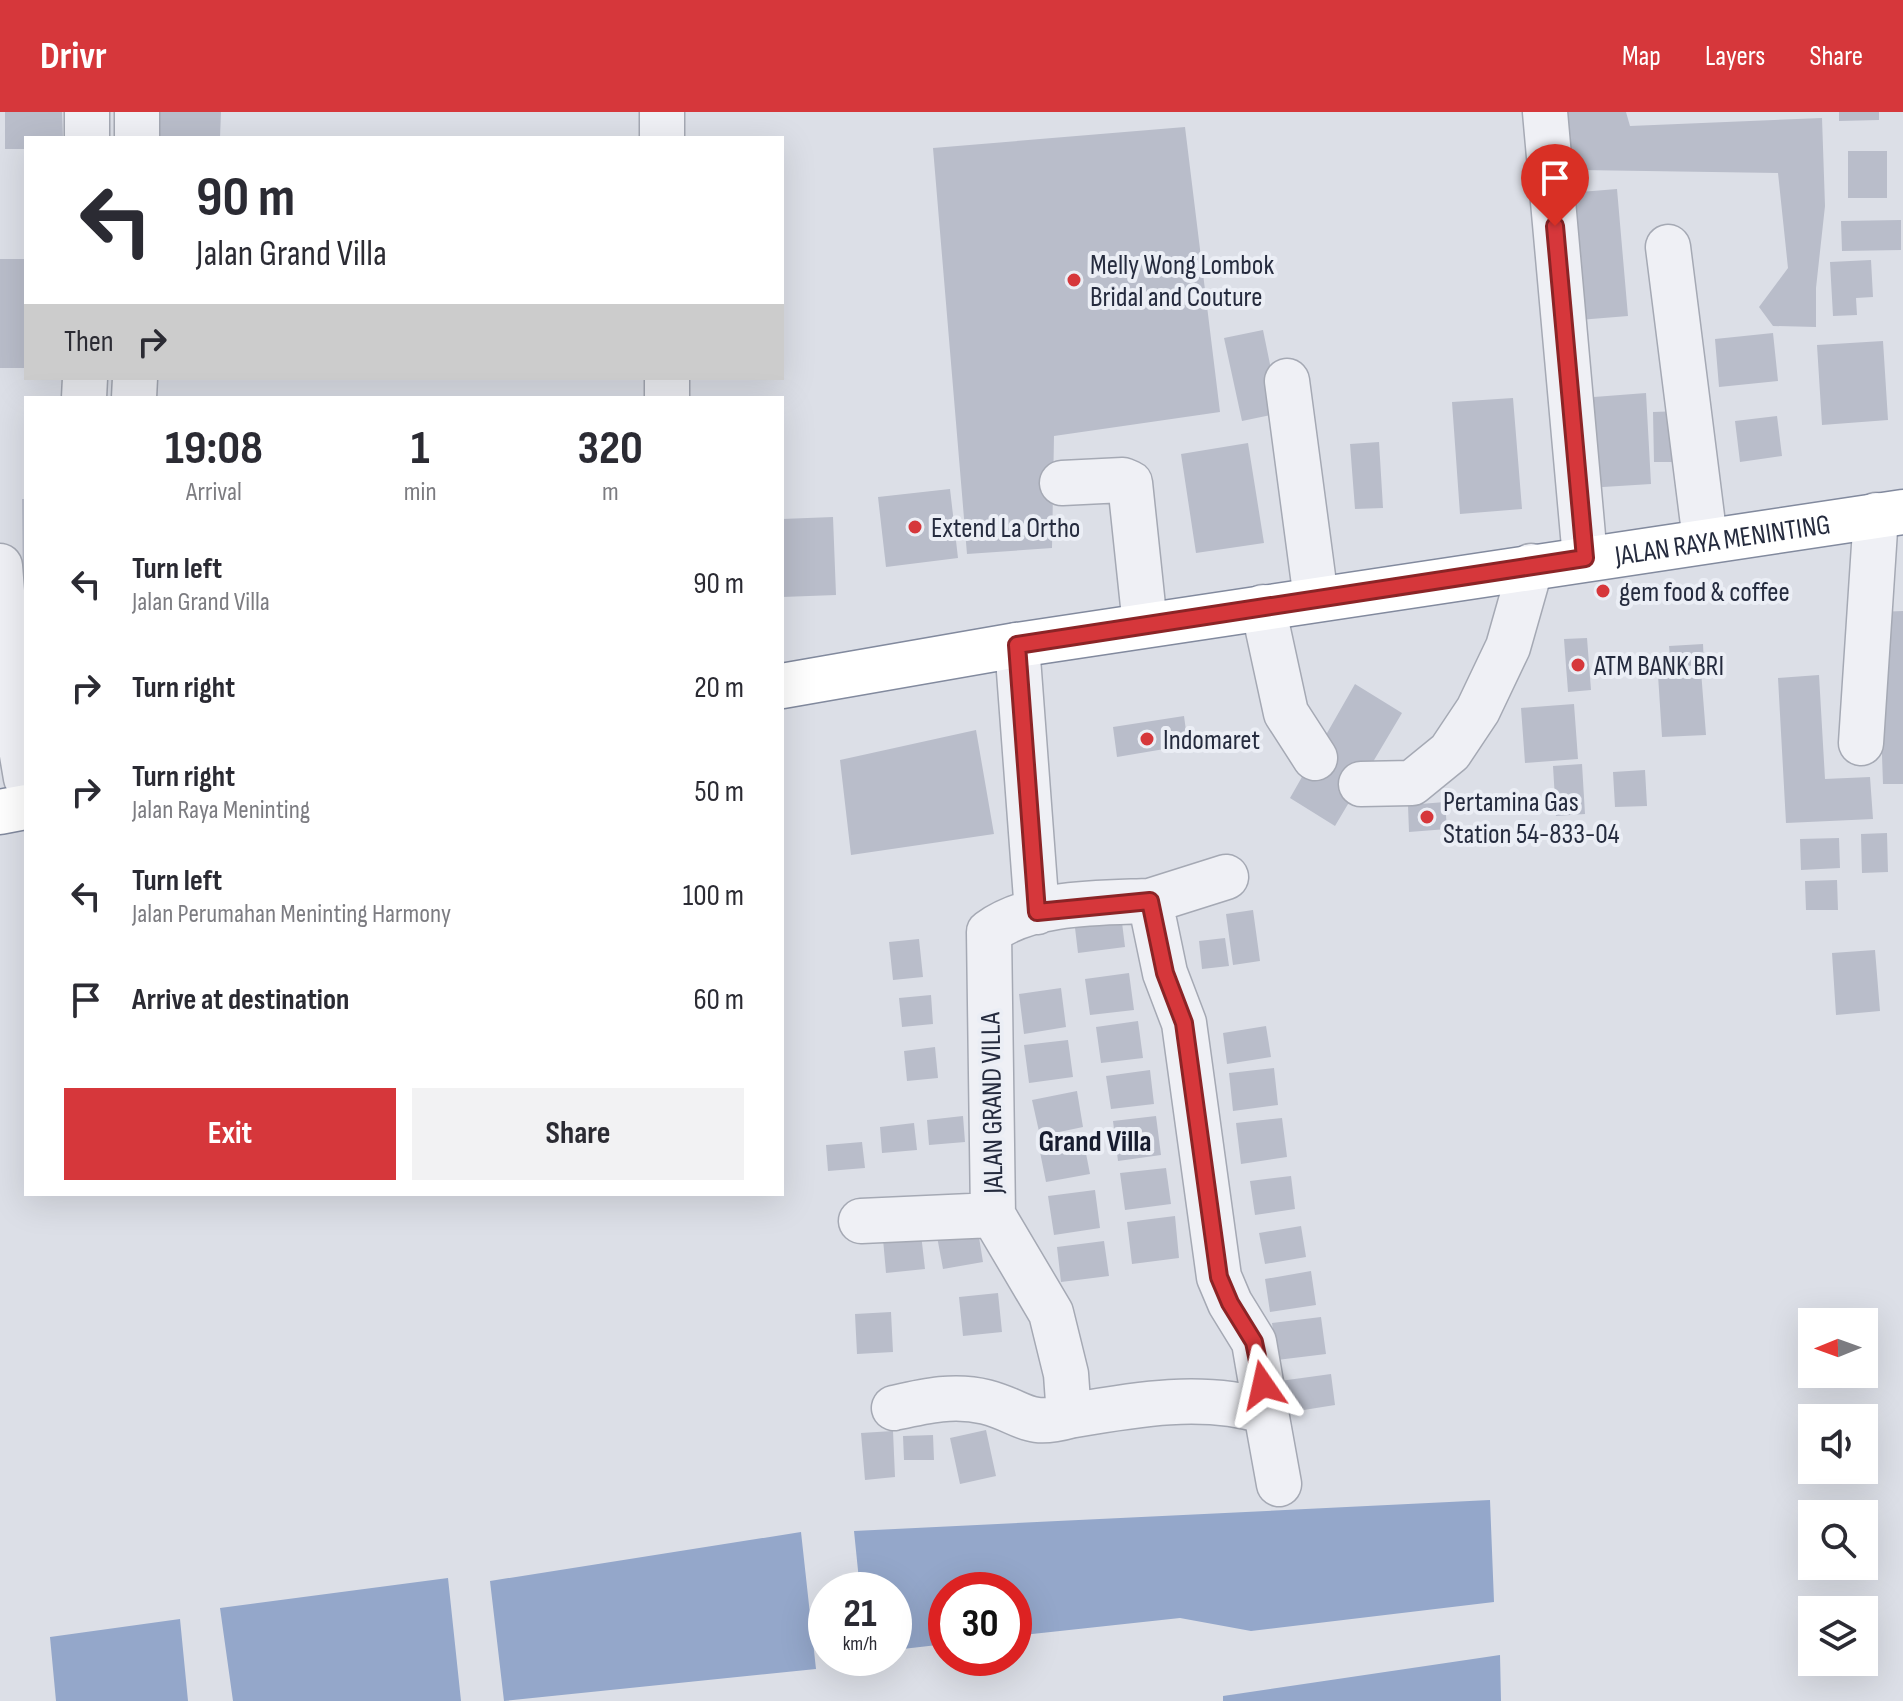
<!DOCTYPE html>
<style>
:root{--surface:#fff;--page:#f2f2f3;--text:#2b2b33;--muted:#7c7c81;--accent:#d6373b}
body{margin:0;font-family:"Sofia Sans Condensed",sans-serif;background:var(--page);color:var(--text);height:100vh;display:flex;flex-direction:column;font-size:30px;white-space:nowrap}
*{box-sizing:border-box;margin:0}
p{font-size:26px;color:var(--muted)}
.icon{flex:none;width:44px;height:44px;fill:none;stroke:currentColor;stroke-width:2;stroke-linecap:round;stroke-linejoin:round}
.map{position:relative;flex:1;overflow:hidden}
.panel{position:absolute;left:24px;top:284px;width:760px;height:800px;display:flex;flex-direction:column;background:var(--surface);border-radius:0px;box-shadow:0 8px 32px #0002}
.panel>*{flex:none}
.guide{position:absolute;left:24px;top:24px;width:760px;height:244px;border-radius:0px;box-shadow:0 8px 32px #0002;background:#fff;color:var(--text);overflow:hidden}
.needle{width:52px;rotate:269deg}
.tools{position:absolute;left:1798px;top:1196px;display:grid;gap:16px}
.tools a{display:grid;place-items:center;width:80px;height:80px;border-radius:0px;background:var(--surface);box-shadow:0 8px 32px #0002;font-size:40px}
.speed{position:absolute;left:808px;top:1460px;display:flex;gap:16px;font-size:40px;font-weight:700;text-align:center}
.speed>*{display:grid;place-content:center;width:104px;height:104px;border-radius:50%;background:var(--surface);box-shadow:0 8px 32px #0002;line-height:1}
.speed small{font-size:20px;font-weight:400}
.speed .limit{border:12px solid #d22;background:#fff;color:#111}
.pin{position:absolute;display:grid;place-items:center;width:68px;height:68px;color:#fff;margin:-82px -34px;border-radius:50% 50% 50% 0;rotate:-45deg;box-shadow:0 0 8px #0007}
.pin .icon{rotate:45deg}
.me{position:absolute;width:88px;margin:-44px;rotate:349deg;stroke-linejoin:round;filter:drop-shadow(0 0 6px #0008)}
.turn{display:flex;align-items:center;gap:28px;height:168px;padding:0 40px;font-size:36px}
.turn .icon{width:104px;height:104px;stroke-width:2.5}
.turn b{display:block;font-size:56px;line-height:68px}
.then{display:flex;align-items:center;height:76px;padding:0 40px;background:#0003;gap:16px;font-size:30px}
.eta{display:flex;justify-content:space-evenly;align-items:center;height:136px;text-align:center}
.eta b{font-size:48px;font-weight:700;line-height:56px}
.primary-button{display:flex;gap:16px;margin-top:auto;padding:16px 40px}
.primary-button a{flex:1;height:92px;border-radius:0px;background:var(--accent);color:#fff;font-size:32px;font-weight:700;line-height:92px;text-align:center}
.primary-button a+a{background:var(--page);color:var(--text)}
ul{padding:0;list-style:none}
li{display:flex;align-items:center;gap:24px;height:104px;padding:0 40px}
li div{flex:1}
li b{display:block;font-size:30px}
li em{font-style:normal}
header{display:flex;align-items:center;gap:48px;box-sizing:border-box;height:112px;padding:0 40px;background:var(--accent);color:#fff}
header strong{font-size:38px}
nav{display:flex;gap:44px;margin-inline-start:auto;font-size:28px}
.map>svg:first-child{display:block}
</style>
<header>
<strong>Drivr</strong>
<nav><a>Map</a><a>Layers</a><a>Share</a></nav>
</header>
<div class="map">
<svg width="1903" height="1589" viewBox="0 0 1903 1589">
<rect width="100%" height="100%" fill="#dcdfe7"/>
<path fill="#94a7ca" d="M1490,1388L1494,1490L1251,1519L1180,1506L1014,1524V1478H946V1532L894,1538V1478H860L854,1419Z
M801,1420L816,1557L504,1589L490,1469Z
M448,1466L461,1589H233L220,1496Z
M180,1507L188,1589H56L50,1525Z
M1500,1543L1501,1589H1223V1584Z"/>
<path fill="#b9bdca" d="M5,0H62L63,26H26V37H5Z
M159,0H221L220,26H158Z
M1558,0H1626L1630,14L1822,6L1825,94L1816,176V215L1773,214L1759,195L1788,156L1778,61L1580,58L1565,43Z
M1839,0H1879V8L1839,9Z
M1185,15L1220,300L1054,324L1052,436L967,442L933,36Z
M1848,39H1887V86H1848Z
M1617,77L1628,204L1579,208L1568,81Z
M1901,108V138L1842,139L1841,109Z
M0,147H26V256H0Z
M1871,148L1873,185L1856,186L1857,203L1833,204L1830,150Z
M1263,218L1280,301L1242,309L1224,226Z
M1773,221L1778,269L1719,275L1715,227Z
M1883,229L1888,308L1822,313L1817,233Z
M1646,281L1651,372L1587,376L1581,286Z
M1513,286L1522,397L1460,402L1452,290Z
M1681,299L1682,350H1654L1653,300Z
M1777,304L1782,344L1740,350L1735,309Z
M1379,330L1383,396L1355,397L1350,332Z
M1248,331L1264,431L1196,441L1181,342Z
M950,377L958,446L886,455L878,385Z
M22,387H26V481H23Z
M833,405L836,483L782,485V407Z
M1903,499V672H1883L1877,500Z
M1587,526L1591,578L1568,580L1564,527Z
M1703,532L1704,553L1671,555L1669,534Z
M1701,559L1706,623L1662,625L1658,563Z
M1819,563L1825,667L1870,665L1873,707L1786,711L1778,566Z
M1355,572L1402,601L1335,714L1290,686Z
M1574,592L1578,647L1525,651L1521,596Z
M1184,604L1188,633L1117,645L1113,615Z
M976,618L994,722L851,743L840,648Z
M1582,652L1585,702L1556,704L1553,654Z
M1645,658L1647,694L1615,695L1613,660Z
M1445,690L1447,717L1409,720L1408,693Z
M1887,721L1888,760L1862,761L1861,722Z
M1839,726L1840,756L1801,758L1800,727Z
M1837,768L1838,798H1806L1805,769Z
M1120,794L1125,835L1078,841L1073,799Z
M1253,798L1260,849L1233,853L1226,802Z
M1225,826L1229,854L1202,857L1199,829Z
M919,827L923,865L893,868L889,830Z
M1875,838L1880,899L1836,903L1832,841Z
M1129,861L1134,898L1090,903L1085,867Z
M1061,876L1066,915L1024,922L1019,882Z
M931,883L933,912L902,915L899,886Z
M1138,909L1143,946L1101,951L1096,915Z
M1266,914L1271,945L1227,952L1223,921Z
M1068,928L1073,965L1029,971L1024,933Z
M935,935L938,966L907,969L904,939Z
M1274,956L1278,993L1233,999L1229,961Z
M1150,958L1154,992L1111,997L1106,964Z
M1077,979L1083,1015L1040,1024L1032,988Z
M963,1004L965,1030L929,1033L927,1008Z
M1156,1004L1161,1043L1118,1049L1113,1009Z
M1282,1006L1287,1045L1241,1052L1236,1011Z
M914,1011L917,1038L882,1041L880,1015Z
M1083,1026L1090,1062L1046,1070L1039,1035Z
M862,1030L865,1056L828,1059L826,1033Z
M1166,1056L1171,1092L1125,1098L1120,1061Z
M1291,1064L1295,1097L1255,1103L1250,1069Z
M1095,1078L1100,1116L1054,1123L1048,1084Z
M1175,1104L1179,1146L1132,1152L1127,1110Z
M977,1113L983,1150L943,1157L936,1119Z
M1301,1114L1306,1145L1265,1152L1259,1121Z
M921,1122L925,1157L886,1161L883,1127Z
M1104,1129L1109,1164L1061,1170L1057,1135Z
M1311,1159L1316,1193L1270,1200L1265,1167Z
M998,1181L1002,1220L963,1224L959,1185Z
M891,1200L893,1240L857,1242L855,1202Z
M1321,1205L1326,1242L1277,1248L1272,1211Z
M1331,1262L1335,1293L1285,1301L1280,1269Z
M986,1318L996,1364L960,1372L950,1326Z
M893,1319L895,1365L865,1368L861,1321Z
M933,1323L934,1348H904L903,1324Z"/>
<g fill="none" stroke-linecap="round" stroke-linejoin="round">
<defs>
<path id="minor" d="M87,0V26
M662,0V26
M1545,0L1585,446
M137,26V0
M1668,135L1705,428
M667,266V286
M1287,269L1316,487
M84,286L85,266
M134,286L135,266
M1062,371L1123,368L1130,371L1145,513
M0,454L9,567L26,666
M1263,495L1286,601L1315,646
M1017,533L1037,800
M1861,631L1876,403
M1361,672L1412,671L1450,640L1478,598L1508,535L1531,454
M1150,789L1165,861L1184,911L1219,1165L1230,1191L1254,1230L1266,1300C1203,1280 1132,1293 1069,1304L1066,1262L1051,1201L993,1103L989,820C1032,789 1099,791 1150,789Z
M1150,789L1226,765
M861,1109L993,1103
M894,1296C925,1289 954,1282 986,1290C1024,1300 1026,1316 1069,1304
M1266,1300L1279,1372"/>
<g id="highway">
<path id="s1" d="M782,574L1017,533L1903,400"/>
<path d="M0,700L26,695"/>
</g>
</defs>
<use href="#minor" stroke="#a5a9b4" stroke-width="47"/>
<use href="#highway" stroke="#828a9e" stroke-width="47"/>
<use href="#minor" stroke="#eff0f5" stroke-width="44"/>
<use href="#highway" stroke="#fff" stroke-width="44"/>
</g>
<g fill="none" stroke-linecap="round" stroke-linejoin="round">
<defs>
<path id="route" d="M1263,1273L1254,1230L1230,1191L1219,1165L1184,911L1165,861L1150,789L1037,800L1017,533L1585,446L1555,114"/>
</defs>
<use href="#route" stroke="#8b2426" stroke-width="20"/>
<use href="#route" stroke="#d6373b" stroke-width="14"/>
</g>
<g fill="#d6373b" stroke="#ebeef5" stroke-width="3">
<circle cx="1074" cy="168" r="8"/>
<circle cx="915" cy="415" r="8"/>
<circle cx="1603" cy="479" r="8"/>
<circle cx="1578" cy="553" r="8"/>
<circle cx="1147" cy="627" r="8"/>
<circle cx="1427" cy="705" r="8"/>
</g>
<g text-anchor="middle" stroke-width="8" stroke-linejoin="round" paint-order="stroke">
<g font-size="28" fill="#252b3e" stroke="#ebeef5" text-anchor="start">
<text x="1090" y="162">Melly Wong Lombok<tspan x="1090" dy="32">Bridal and Couture</tspan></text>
<text x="931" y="425">Extend La Ortho</text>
<text x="1619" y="489">gem food &amp; coffee</text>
<text x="1594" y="563">ATM BANK BRI</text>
<text x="1163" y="637">Indomaret</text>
<text x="1443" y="699">Pertamina Gas<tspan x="1443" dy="32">Station 54-833-04</tspan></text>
</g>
<g font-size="28" fill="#252b3e" stroke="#ebeef5">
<text dy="10" stroke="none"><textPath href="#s1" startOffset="952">JALAN RAYA MENINTING</textPath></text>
<text transform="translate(991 991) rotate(-91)" y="10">JALAN GRAND VILLA</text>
</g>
<g font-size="30" font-weight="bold" fill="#171c2f" stroke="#ebeef5">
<text x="1095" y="1039">Grand Villa</text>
</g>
</g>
</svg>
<div class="tools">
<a><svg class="needle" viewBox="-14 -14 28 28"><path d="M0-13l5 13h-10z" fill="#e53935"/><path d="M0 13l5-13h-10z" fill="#7c7c81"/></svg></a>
<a><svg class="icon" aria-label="sound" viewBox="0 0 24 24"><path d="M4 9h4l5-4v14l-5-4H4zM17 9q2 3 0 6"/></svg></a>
<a><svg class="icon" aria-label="search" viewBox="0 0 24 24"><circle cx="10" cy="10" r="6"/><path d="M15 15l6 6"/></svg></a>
<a><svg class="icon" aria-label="layers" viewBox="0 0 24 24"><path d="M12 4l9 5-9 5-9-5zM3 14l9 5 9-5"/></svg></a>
</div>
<div class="speed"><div>21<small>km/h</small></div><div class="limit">30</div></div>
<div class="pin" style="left:1555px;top:114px;background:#d93025"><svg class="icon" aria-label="arrive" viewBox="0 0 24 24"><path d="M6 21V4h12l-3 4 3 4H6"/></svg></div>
<svg class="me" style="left:1263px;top:1273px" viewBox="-20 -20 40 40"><path d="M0-17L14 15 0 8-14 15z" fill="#d6373b" stroke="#fff" stroke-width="4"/></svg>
<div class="guide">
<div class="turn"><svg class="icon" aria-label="left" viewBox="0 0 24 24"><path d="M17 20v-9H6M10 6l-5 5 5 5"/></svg><div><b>90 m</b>Jalan Grand Villa</div></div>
<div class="then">Then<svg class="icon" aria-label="right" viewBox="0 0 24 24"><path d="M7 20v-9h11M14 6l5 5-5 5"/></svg></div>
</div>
<section class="panel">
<div class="eta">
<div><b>19:08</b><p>Arrival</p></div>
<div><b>1</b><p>min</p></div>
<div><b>320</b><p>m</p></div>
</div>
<ul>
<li><svg class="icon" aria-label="left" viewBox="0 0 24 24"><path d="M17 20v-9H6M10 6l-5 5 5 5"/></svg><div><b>Turn left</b><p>Jalan Grand Villa</p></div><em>90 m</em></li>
<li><svg class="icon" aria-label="right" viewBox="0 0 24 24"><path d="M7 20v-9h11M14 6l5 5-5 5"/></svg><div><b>Turn right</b></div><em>20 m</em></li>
<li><svg class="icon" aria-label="right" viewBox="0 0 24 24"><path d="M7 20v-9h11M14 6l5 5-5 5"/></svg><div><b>Turn right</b><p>Jalan Raya Meninting</p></div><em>50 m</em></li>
<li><svg class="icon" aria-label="left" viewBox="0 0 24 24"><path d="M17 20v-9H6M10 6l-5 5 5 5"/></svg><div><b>Turn left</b><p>Jalan Perumahan Meninting Harmony</p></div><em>100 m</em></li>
<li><svg class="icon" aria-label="arrive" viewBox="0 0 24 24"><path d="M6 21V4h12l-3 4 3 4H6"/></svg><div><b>Arrive at destination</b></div><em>60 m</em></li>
</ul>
<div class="primary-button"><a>Exit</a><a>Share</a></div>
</section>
</div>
